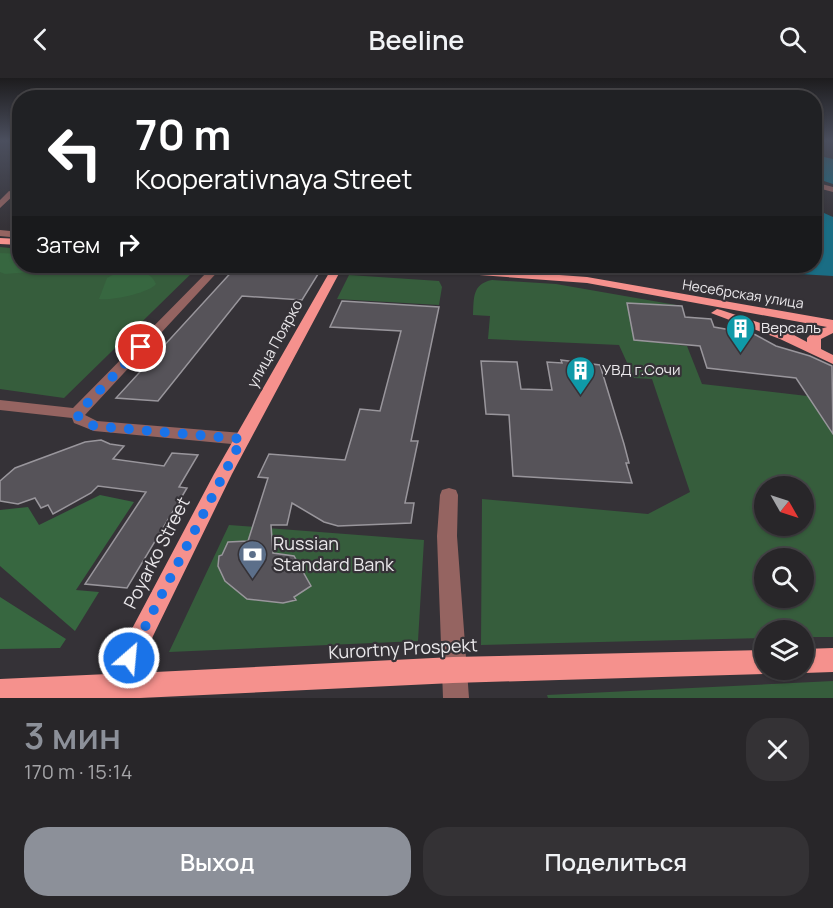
<!DOCTYPE html>
<html lang="ru">
<meta charset="utf-8">
<style>
:root{--surface:#282629;--page:#343235;--text:#f1f3f6;--muted:#a5a5a8;--line:#444346;--accent:#8c9099}
body{margin:0;font-family:Manrope,sans-serif;background:var(--page);color:var(--text);height:100vh;display:flex;flex-direction:column;font-size:22px;white-space:nowrap}
*{box-sizing:border-box;margin:0}
p{font-size:20px;color:var(--muted)}
.icon{flex:none;width:33px;height:33px;fill:none;stroke:currentColor;stroke-width:2;stroke-linecap:round;stroke-linejoin:round}
.map{position:relative;height:620px;overflow:hidden}
.details{display:flex;flex-direction:column;background:var(--surface);flex:1}
.details>*{flex:none}
.top-card{position:absolute;left:12px;top:12px;width:810px;height:183px;border-radius:24px;box-shadow:0 2px 4px #0004,0 0 0 2px var(--line);background:#202124;color:#fff;overflow:hidden}
.needle{width:39px;rotate:129deg}
.controls{position:absolute;left:754px;top:398px;display:grid;gap:12px}
.controls a{display:grid;place-items:center;width:60px;height:60px;border-radius:50%;background:var(--surface);box-shadow:0 2px 4px #0004,0 0 0 2px var(--line);font-size:30px}
.pin{position:absolute;display:grid;place-items:center;width:51px;height:51px;color:#fff;margin:-26px;border:3px solid #fff;border-radius:50%;box-shadow:0 2px 6px #0007}
.me{position:absolute;width:66px;margin:-33px;rotate:27deg;stroke-linejoin:round;filter:drop-shadow(0 0 4px #0008)}
.turn{display:flex;align-items:center;gap:21px;height:126px;padding:0 24px;font-size:27px}
.turn .icon{width:78px;height:78px;stroke-width:2.5}
.turn b{display:block;font-size:42px;line-height:51px}
.then{display:flex;align-items:center;height:57px;padding:0 24px;background:#0003;gap:12px;font-size:22px}
.round{display:grid;place-items:center;flex:none;width:63px;height:63px;border-radius:24px;background:var(--page)}
.summary{display:flex;align-items:center;justify-content:space-between;height:102px;padding:0 24px}
h1{font-size:36px;font-weight:600;line-height:45px;color:var(--accent)}
.primary-button{display:flex;gap:12px;margin-top:auto;padding:12px 24px}
.primary-button a{flex:1;height:69px;border-radius:24px;background:var(--accent);color:#fff;font-size:24px;font-weight:600;line-height:69px;text-align:center}
.primary-button a+a{background:var(--page);color:var(--text)}
header{display:flex;justify-content:space-between;align-items:center;height:78px;padding:0 24px;background:var(--surface);font-size:27px;font-weight:600}
.map>svg:first-child{display:block}
</style>
<header><svg class="icon" aria-label="back" viewBox="0 0 24 24"><path d="M15 5l-7 7 7 7"/></svg>Beeline<svg class="icon" aria-label="search" viewBox="0 0 24 24"><circle cx="10" cy="10" r="6"/><path d="M15 15l6 6"/></svg></header>
<div class="map">
<svg width="833" height="620" viewBox="0 0 833 620">
<rect width="100%" height="100%" fill="#353237"/>
<path fill="#365d3c" fill-rule="evenodd" d="M0,169L19,171L20,188H199L64,320L0,311Z
M349,197L439,203L442,209L439,227L337,221Z
M492,202L556,206L682,228L660,226L634,262L687,268L702,306L833,321V559H804V552H765V560L481,567L482,421L648,436L690,414L652,301L634,300L619,267L488,261L490,238L473,237C474,220 472,206 492,202ZM765,408H804V447H765ZM765,480H804V519H765Z
M229,447L424,462L418,563L169,574Z
M833,603V620H548L547,617Z"/>
<path fill="#376740" d="M0,175L19,176L20,188H100L88,194L66,191L5,196L0,194Z
M122,192C135,191 151,193 156,206C149,215 111,223 99,221L107,200Z
M100,417L134,424L76,512L99,514L75,553L0,488V432L28,429L39,447Z
M0,519L66,561L60,570L0,571Z"/>
<path fill="#1a6d84" d="M815,77L833,81V106L815,100Z
M815,131L833,139V198L764,194L760,188H814Z"/>
<path fill="#565359" stroke="#99969c" stroke-width="1.5" d="M237,188L320,193L302,222L242,218L158,323L116,320Z
M342,223L439,229L411,363H418L405,425H414L411,445L338,448L324,444L292,425L287,447H271L273,475L294,478L311,508L294,519L296,522L283,525L247,521L225,503L218,488L219,478L222,477L228,464L248,463L268,400L258,399L269,376L345,382L360,331L380,333L401,253L330,249Z
M627,225L682,228L685,239L711,241L714,249L754,256L776,268L810,278L832,288L833,356L796,300L707,290L700,268L634,262Z
M561,282L600,287L624,366L629,385H626L632,405L513,398L509,337L486,336L481,283L517,284L521,311L552,312L547,284L562,285Z
M101,362L110,366L124,368L113,381L164,388L172,375L198,377L179,409L187,410L127,510L85,506L146,414L98,408L91,415L53,436L48,427L41,430L35,420L18,426L0,423V403L15,390L85,364Z"/>
<g fill="none" stroke-linecap="round" stroke-linejoin="round">
<path fill="#956461" fill-rule="evenodd" d="M814,104L833,109V114L814,109Z
M9,113L16,115L0,130V122Z
M0,152L20,154V160L0,158Z
M213,188H223L85,337L97,343L242,355L248,357L250,361L248,365L242,367L94,353L74,345L72,340L0,332V322L73,330Z
M449,410L456,412L458,417L457,458L469,620H443L437,458L440,417L442,412Z"/>
<path fill="#f5918d" fill-rule="evenodd" d="M0,160L20,161V167L0,166Z
M333,188H343L232,396L135,595L453,579L765,572V591L774,593L765,596L453,605L140,620H0V601L108,596L214,396Z
M393,188H435L587,199L833,242V255L821,261V271L833,277V286L780,261L711,235L717,231L721,232L790,255L807,264V260L814,253L827,249L587,205L398,191Z
M833,570V594L804,595L795,592L804,591V571Z"/>
</g>
<linearGradient id="sky" x2="0" y2="1"><stop stop-color="#1d1c1e"/><stop offset="0.42" stop-color="#4b4f5e"/><stop offset="1" stop-color="#4b4f5e" stop-opacity="0"/></linearGradient>
<rect width="833" height="149" fill="url(#sky)"/>
<g fill="none" stroke-linecap="round" stroke-linejoin="round">
<path stroke="#1a73e8" stroke-width="10" stroke-dasharray="0 18" d="M129,580L242,361L94,348L80,341L77,336L141,269"/>
</g>
<defs>
<symbol id="building-pin" viewBox="-11 -11 22 30"><path d="M0 17L-7.5 6A9.5 9.5 0 1 1 7.5 6Z" fill="#0f9aa8" stroke="#353237"/><path d="M-4-6H4V6H1V3H-1V6H-4ZM-2.5-4.3h1.7v1.8h-1.7ZM.8-4.3h1.7v1.8H.8ZM-2.5-1h1.7V.8h-1.7ZM.8-1h1.7V.8H.8Z" fill="#fff"/></symbol>
<symbol id="bank-pin" viewBox="-11 -11 22 30"><path d="M0 17L-7.5 6A9.5 9.5 0 1 1 7.5 6Z" fill="#5c6f8a" stroke="#353237"/><path d="M-6-4H6V4H-6ZM0-2.3a2.3 2.3 0 1 0 0 4.6a2.3 2.3 0 1 0 0-4.6Z" fill="#fff"/></symbol>
</defs>
<g fill-rule="evenodd">
<use href="#building-pin" x="724" y="234" width="33" height="45"/>
<use href="#building-pin" x="564" y="276" width="33" height="45"/>
<use href="#bank-pin" x="236" y="460" width="33" height="45"/>
</g>
<g text-anchor="middle" stroke-width="4.5" stroke-linejoin="round" paint-order="stroke">
<g font-size="14" fill="#eae8eb" stroke="#353237">
<text transform="translate(743 216) rotate(9)" y="5">Несебрская улица</text>
</g>
<g font-size="15" fill="#eae8eb" stroke="#353237" text-anchor="start">
<text x="761" y="255">Версаль</text>
<text x="602" y="297">УВД г.Сочи</text>
</g>
<g font-size="15" fill="#eae8eb" stroke="#353237">
<text transform="translate(275 266) rotate(-61)" y="5">улица Поярко</text>
</g>
<g font-size="18" fill="#eae8eb" stroke="#353237" text-anchor="start">
<text x="273" y="472">Russian<tspan x="273" dy="21">Standard Bank</tspan></text>
</g>
<g font-size="18" fill="#eae8eb" stroke="#353237">
<text transform="translate(157 475) rotate(-63)" y="6">Poyarko Street</text>
<text transform="translate(403 571) rotate(-3)" y="6">Kurortny Prospekt</text>
</g>
</g>
</svg>
<div class="controls">
<a><svg class="needle" viewBox="-14 -14 28 28"><path d="M0-13l5 13h-10z" fill="#e53935"/><path d="M0 13l5-13h-10z" fill="#a5a5a8"/></svg></a>
<a><svg class="icon" aria-label="search" viewBox="0 0 24 24"><circle cx="10" cy="10" r="6"/><path d="M15 15l6 6"/></svg></a>
<a><svg class="icon" aria-label="layers" viewBox="0 0 24 24"><path d="M12 4l9 5-9 5-9-5zM3 14l9 5 9-5"/></svg></a>
</div>
<div class="pin" style="left:141px;top:269px;background:#d93025"><svg class="icon" aria-label="arrive" viewBox="0 0 24 24"><path d="M6 21V4h12l-3 4 3 4H6"/></svg></div>
<svg class="me" style="left:129px;top:580px" viewBox="-20 -20 40 40"><circle r="17" fill="#1a73e8" stroke="#fff" stroke-width="3"/><path d="M0-11L8 9 0 5-8 9z" fill="#fff"/></svg>
<div class="top-card">
<div class="turn"><svg class="icon" aria-label="left" viewBox="0 0 24 24"><path d="M17 20v-9H6M10 6l-5 5 5 5"/></svg><div><b>70 m</b>Kooperativnaya Street</div></div>
<div class="then">Затем<svg class="icon" aria-label="right" viewBox="0 0 24 24"><path d="M7 20v-9h11M14 6l5 5-5 5"/></svg></div>
</div>
</div>
<section class="details">
<div class="summary"><div><h1>3 мин</h1><p>170 m · 15:14</p></div><a class="round"><svg class="icon" aria-label="close" viewBox="0 0 24 24"><path d="M6 6l12 12M18 6L6 18"/></svg></a></div>
<div class="primary-button"><a>Выход</a><a>Поделиться</a></div>
</section>
